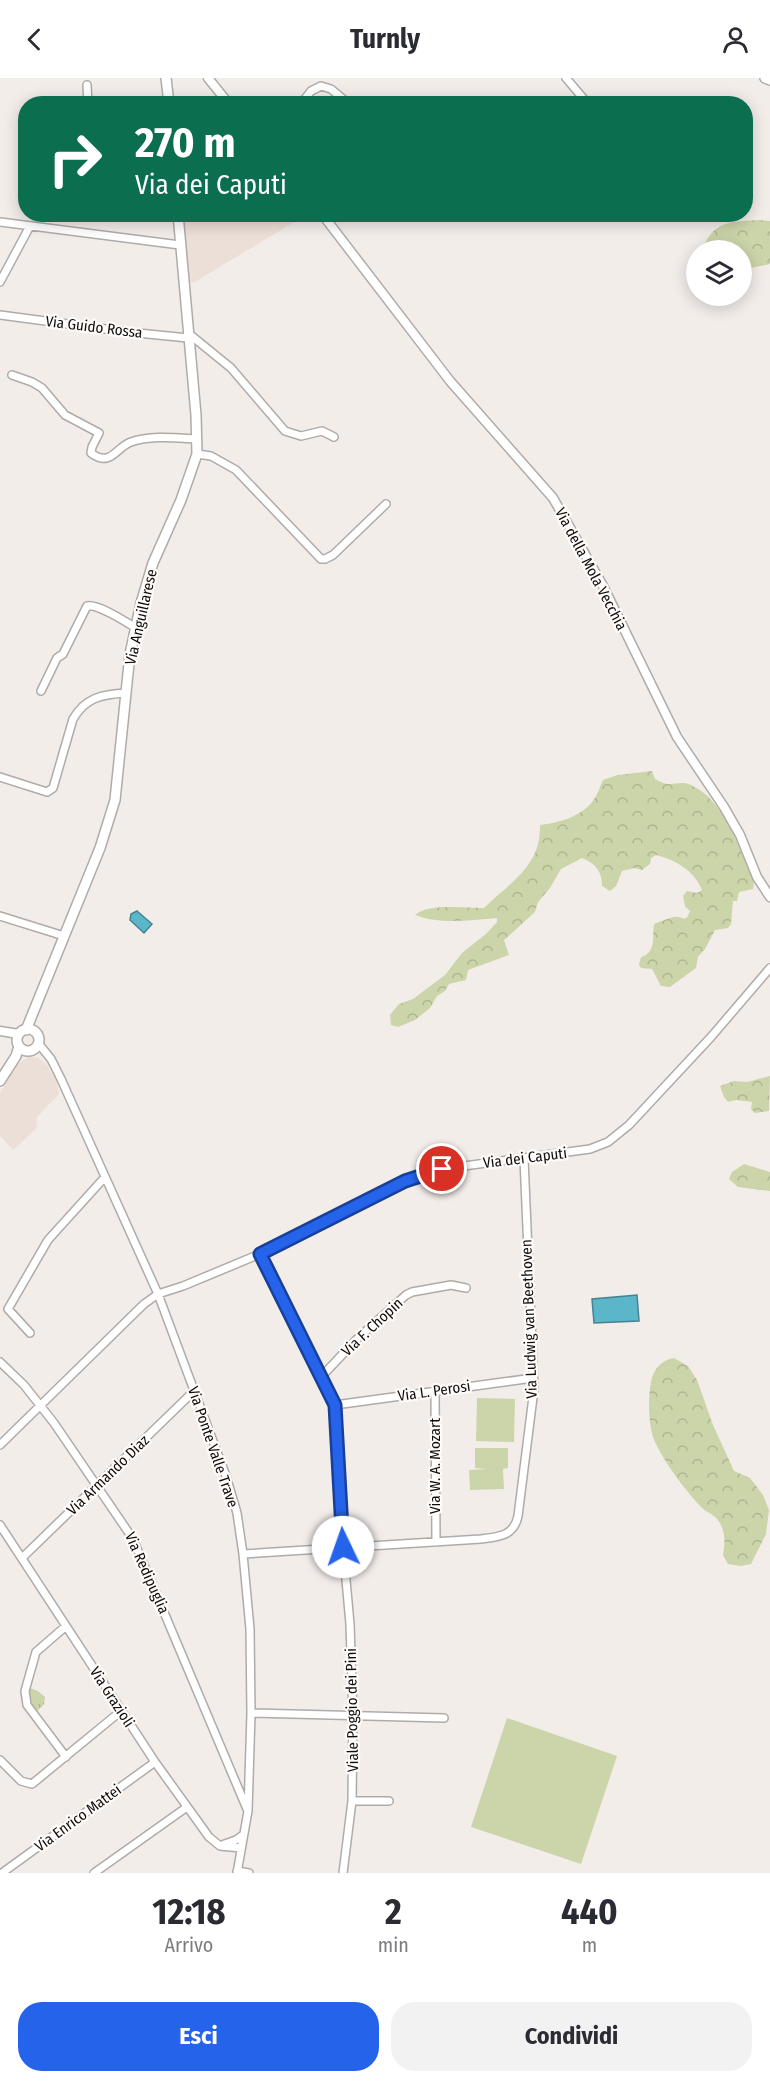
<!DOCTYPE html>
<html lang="it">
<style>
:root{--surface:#fff;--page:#f2f2f3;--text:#2b2b33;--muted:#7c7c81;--accent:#2563eb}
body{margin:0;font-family:"Fira Sans Condensed",sans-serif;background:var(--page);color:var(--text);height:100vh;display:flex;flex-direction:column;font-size:22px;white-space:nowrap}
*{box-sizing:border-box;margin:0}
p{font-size:20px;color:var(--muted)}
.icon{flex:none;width:33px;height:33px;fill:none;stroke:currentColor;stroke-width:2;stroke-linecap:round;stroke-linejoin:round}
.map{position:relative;height:1795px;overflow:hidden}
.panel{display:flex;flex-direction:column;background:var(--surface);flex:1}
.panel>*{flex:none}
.guide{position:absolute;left:18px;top:18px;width:735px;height:126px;border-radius:24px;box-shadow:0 3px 15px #0003;background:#0b6e4f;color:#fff;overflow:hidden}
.controls{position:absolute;left:686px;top:162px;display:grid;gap:12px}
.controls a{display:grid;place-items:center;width:66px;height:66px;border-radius:50%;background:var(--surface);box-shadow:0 3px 15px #0003;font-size:30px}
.pin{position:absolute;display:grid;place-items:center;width:51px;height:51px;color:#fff;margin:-26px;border:3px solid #fff;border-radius:50%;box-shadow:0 2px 6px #0007}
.me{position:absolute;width:66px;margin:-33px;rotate:357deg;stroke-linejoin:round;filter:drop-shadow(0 0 4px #0008)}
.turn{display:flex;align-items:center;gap:21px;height:126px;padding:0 18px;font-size:27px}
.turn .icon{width:78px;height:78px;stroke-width:2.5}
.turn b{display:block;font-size:42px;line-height:51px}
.eta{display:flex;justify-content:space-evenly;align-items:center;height:102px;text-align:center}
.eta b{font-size:36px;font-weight:700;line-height:42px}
.button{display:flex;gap:12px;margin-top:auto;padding:12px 18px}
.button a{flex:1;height:69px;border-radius:24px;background:var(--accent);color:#fff;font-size:24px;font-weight:700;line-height:69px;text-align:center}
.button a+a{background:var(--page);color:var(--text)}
header{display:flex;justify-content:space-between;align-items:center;height:78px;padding:0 18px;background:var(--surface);font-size:27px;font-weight:700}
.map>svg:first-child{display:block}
</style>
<header><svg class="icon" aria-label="back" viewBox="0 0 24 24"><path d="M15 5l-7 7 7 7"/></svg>Turnly<svg class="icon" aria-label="person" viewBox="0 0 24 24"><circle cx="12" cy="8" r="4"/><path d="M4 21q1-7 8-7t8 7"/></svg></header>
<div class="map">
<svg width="770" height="1795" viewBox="0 0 770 1795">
<defs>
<pattern id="grass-tufts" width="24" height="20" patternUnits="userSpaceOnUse" patternTransform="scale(1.5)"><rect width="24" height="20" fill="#ccd4a9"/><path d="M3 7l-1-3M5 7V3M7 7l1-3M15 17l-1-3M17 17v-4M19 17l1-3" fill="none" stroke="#aeb590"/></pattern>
<pattern id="forest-crowns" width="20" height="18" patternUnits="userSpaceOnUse" patternTransform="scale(1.5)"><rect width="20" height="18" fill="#ccd4a9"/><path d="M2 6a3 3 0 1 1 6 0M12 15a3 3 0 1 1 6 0" fill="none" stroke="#aeb590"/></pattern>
</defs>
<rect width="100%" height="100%" fill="#f3edea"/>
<path fill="#ecdfd7" d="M183,137H306L193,205L187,201Z
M30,978L39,980L47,987L57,1005L59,1016L37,1039L36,1051L13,1072L0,1058V1015L17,986Z"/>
<path fill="url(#grass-tufts)" d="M30,1610L38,1613L45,1619L44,1626L36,1634L29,1626Z"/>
<path fill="url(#forest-crowns)" d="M760,142L770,143V186L741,192V172H702C714,141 732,144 760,142Z
M652,693L655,701C659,703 664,706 668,706C676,706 683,703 691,707C725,722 740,773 754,804L753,811L739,814L737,823H733L731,846L728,850L715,852L705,871L698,879L696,890L670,909L661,908L652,891L641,890L639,887L641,879C657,874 652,859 654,846C656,845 672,839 674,839C683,837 685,847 690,833L685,828L683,818L687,813L697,815L702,812C694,792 675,782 656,777L651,780L650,786L642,792L634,790L622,793L616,808L610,813L602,808C602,793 596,786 582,780L561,791L550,810L538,824L535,834L504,862L509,877L468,892L466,902L449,906L445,913L437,918L430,930L415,942L398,949L391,947L390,937L399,926L413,921L445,897L462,875L487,855L497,844V840C468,842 442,847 415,837C428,825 466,830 484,830C510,804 541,789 540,747C558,745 580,739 592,724C597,718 600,709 603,702L618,697Z
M770,998L769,1033L755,1035L751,1031L752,1024L736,1022L728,1024L724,1019L720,1008L734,1003L747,1004Z
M744,1086L770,1094V1113L738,1109L729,1101L732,1094Z
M674,1280L688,1288L697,1302L713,1347L734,1393L750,1400L763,1417L769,1432L766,1456L751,1486L741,1488L728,1486L723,1477C725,1465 726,1453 718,1442C714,1436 705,1434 700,1428C683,1409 666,1387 655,1364C648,1350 648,1319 651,1304C653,1292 661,1282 674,1280Z"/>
<path fill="#ccd4a9" d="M477,1320L515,1321L514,1364L476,1363Z
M475,1370H508V1390L503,1391L504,1411L470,1412L469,1392L486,1391L475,1390Z
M507,1640L617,1678L581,1786L471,1749Z"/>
<path fill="#5bb6c9" stroke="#448390" stroke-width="1.5" d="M137,833L152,846L144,855L130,842L131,836Z
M637,1217L639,1243L594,1245L592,1221Z"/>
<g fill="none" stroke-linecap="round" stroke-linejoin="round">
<defs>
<path id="minor" d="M566,0L588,26
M87,7L88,26
M301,26L311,13L321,8L331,11L349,26
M0,144L180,167
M0,204L30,148
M0,237L128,254L188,260
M188,255L231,290L285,353L301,358L322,353L334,359
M12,297L32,304L42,310L65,337L99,355L92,369L91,375C111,390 116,369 131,364C151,357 176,360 196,361
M197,376L211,378L236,392L321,481H325L333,477L386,426
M41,613L57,580L63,576L87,528C99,526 124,543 136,550
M0,699L47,714L53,710L73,641C85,620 102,616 126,615
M0,838L64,858
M38,965L51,981L61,1001L158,1216L226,1398L237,1435L243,1476L250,1551L251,1635L248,1733L237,1795
M260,1176L335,1327L343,1469L350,1546L353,1638L352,1723L343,1795
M30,1255L8,1231L48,1162L105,1099
M0,1284L24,1307L54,1345L133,1461L247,1731
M321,1299L357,1261L406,1217L412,1214L451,1207L466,1210
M435,1313L436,1464
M335,1327L533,1300
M0,1367L144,1226L158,1216L183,1208L260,1176L405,1103L442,1091L590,1071L608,1064L629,1047L711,959L770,890
M0,1447L155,1684L209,1759L220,1768L241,1770
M243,1476L481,1461C499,1459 514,1458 518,1438L534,1311L524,1081
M22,1480L194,1313
M66,1548L36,1574L25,1613L27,1627L66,1679
M251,1635L444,1640
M0,1682L21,1703L32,1706L121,1633
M352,1723H389
M222,1767L236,1762L243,1757
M237,1793L249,1795
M2,1795L155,1684
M94,1795L187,1729"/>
<path id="tertiary" d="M208,0L229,26
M322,136L450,303L553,420L603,508L677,659L724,729L740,757L757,799L770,819
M0,953L19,956"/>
<path id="secondary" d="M166,0L169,26
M765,0L770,2
M17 962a11 11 0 1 1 22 0a11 11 0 1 1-22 0Z
M26,952L100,770L115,722L130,576L141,525L153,485L181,422L197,376L196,337L178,136
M0,1003L16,978L19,968"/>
</defs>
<use href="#minor" stroke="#b0aba8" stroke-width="10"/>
<use href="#tertiary" stroke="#b0aba8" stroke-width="11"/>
<use href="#secondary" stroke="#b0aba8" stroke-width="12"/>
<use href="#minor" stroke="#fff" stroke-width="7"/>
<use href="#tertiary" stroke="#fff" stroke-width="8"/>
<use href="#secondary" stroke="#fff" stroke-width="9"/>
</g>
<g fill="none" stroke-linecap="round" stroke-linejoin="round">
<defs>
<path id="route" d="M343,1469L335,1327L260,1176L405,1103L442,1091"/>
</defs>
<use href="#route" stroke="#184099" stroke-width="15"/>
<use href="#route" stroke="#2563eb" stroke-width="10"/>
</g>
<g text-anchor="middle" stroke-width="4.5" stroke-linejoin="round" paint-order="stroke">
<g font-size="15" fill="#0f0d0c" stroke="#fefbf9">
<text transform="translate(94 249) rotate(7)" y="5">Via Guido Rossa</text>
<text transform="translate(591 491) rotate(62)" y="5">Via della Mola Vecchia</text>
<text transform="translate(141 539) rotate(-77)" y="5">Via Anguillarese</text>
<text transform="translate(525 1080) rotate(-7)" y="5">Via dei Caputi</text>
<text transform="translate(529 1241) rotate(-92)" y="5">Via Ludwig van Beethoven</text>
<text transform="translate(372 1249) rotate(-43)" y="5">Via F. Chopin</text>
<text transform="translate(434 1313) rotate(-8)" y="5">Via L. Perosi</text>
<text transform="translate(213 1369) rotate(71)" y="5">Via Ponte Valle Trave</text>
<text transform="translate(435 1388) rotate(-90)" y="5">Via W. A. Mozart</text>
<text transform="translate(108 1397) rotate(-44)" y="5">Via Armando Diaz</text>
<text transform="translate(147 1495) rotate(66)" y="5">Via Redipuglia</text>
<text transform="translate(112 1619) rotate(57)" y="5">Via Grazioli</text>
<text transform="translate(352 1632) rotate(-91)" y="5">Viale Poggio dei Pini</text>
<text transform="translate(78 1740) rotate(-36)" y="5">Via Enrico Mattei</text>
</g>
</g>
</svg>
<div class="controls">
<a><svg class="icon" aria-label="layers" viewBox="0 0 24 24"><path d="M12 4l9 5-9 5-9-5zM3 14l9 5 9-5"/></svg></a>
</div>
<div class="pin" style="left:442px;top:1091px;background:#d93025"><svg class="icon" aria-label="arrive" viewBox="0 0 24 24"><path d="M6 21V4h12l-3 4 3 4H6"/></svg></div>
<svg class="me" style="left:343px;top:1469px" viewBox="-20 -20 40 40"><circle r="19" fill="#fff"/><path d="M0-13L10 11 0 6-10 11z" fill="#2563eb"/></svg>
<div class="guide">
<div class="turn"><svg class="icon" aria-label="right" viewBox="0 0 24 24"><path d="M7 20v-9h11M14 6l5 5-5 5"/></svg><div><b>270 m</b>Via dei Caputi</div></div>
</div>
</div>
<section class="panel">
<div class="eta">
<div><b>12:18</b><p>Arrivo</p></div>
<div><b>2</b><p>min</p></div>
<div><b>440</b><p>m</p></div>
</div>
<div class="button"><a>Esci</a><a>Condividi</a></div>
</section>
